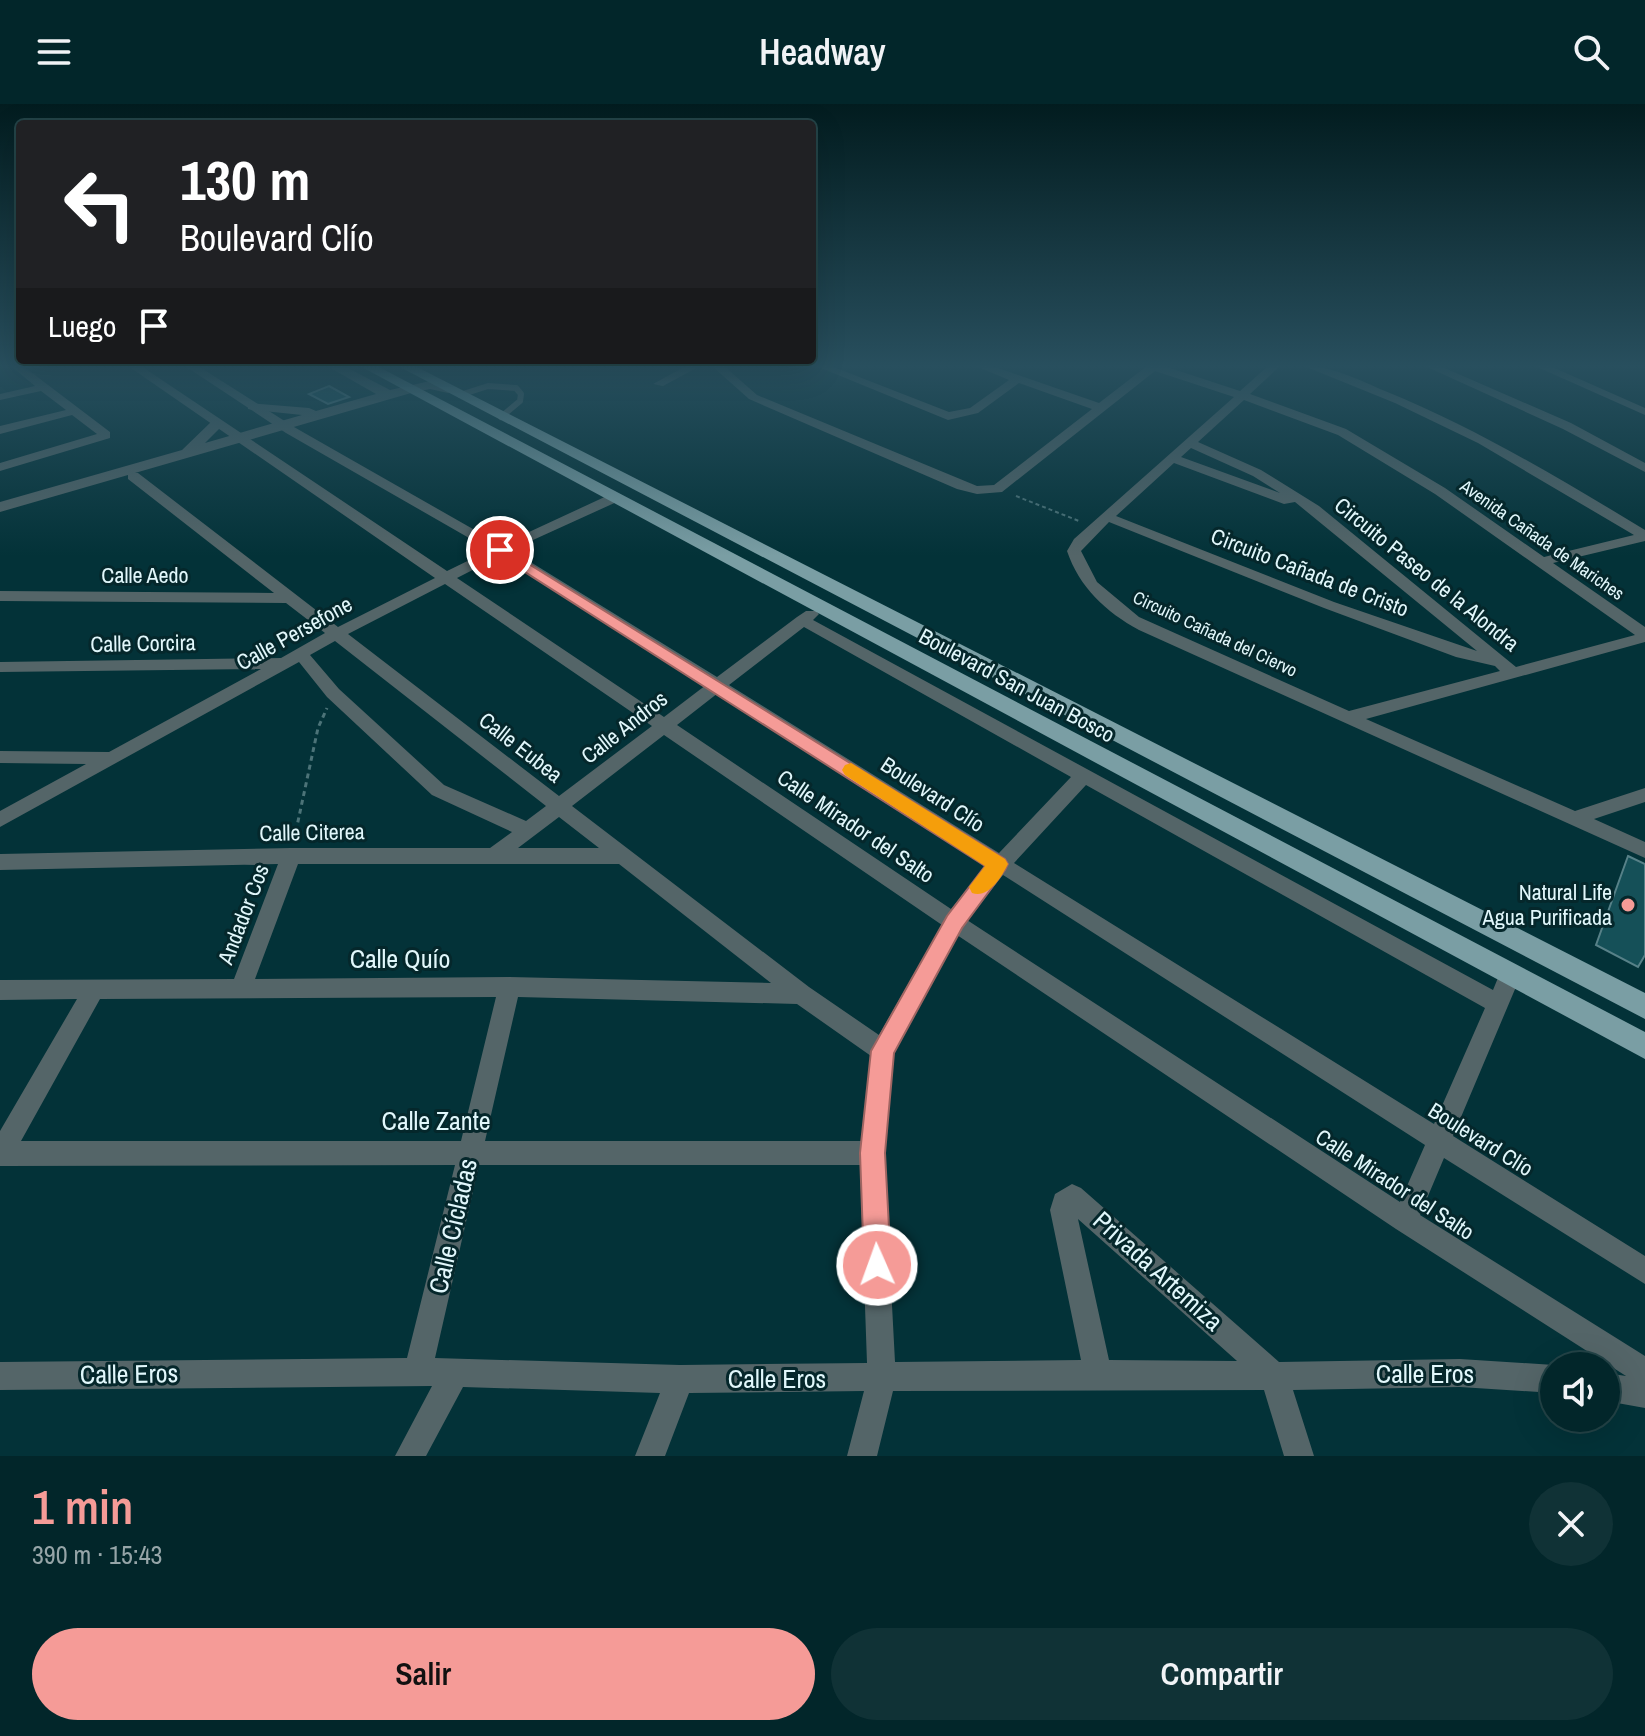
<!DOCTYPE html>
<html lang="es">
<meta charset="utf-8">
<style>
:root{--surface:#02262a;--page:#103236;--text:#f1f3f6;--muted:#96a5a8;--line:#234347;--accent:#f59b97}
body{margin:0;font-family:"Archivo Narrow",sans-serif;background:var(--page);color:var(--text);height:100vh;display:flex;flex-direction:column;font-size:30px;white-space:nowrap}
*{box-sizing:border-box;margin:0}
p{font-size:26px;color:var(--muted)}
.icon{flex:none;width:44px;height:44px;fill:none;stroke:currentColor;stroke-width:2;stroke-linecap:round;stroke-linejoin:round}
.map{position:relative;height:1352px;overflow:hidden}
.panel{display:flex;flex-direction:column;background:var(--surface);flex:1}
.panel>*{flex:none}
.guide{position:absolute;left:16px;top:16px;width:800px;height:244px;border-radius:8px;box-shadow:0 8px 32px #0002,0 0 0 2px var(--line);background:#202124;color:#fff;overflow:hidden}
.fabs{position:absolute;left:1540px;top:1248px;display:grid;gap:16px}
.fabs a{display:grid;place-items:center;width:80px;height:80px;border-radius:50%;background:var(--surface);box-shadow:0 8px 32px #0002,0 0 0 2px var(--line);font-size:40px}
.pin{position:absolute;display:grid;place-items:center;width:68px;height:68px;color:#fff;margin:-34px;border:4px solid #fff;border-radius:50%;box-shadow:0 2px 8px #0007}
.me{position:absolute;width:88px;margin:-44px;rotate:358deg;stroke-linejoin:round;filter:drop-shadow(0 0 6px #0008)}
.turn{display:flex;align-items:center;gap:28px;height:168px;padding:0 32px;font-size:36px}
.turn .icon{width:104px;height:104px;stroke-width:2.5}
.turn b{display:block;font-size:56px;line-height:68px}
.then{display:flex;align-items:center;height:76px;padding:0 32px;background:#0003;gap:16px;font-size:30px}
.round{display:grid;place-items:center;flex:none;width:84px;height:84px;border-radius:42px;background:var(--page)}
.summary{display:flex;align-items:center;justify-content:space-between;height:136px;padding:0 32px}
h1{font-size:48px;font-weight:600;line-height:60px;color:var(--accent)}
.primary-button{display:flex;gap:16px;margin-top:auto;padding:16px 32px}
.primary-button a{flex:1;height:92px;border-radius:48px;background:var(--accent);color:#111;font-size:32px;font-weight:600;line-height:92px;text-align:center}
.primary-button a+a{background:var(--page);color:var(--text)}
header{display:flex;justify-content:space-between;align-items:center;height:104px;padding:0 32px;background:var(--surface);font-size:36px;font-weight:600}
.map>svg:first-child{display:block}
</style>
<header><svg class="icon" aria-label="menu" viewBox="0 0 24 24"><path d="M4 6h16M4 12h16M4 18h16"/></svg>Headway<svg class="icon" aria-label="search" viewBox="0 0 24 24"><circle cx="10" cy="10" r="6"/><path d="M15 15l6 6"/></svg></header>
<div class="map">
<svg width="1645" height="1352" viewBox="0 0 1645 1352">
<rect width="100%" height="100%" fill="#033238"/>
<path fill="#155058" stroke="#578188" stroke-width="2" d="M329,282L349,293L328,300L309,290Z
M1628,752L1645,760V851L1638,863L1596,841Z"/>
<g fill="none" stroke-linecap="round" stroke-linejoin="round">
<path stroke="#4c7378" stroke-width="2" stroke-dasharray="4 3" stroke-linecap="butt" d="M1016,392L1079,417"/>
<path stroke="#4c7378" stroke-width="3" stroke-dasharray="5 4" stroke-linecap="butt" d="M294,736L318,624L327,604"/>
<path stroke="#546568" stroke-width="6" d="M460,291L488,282L516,284L521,290L520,297L501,313"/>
<path fill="#546568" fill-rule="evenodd" d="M11,262H23L110,328V334L0,367V359L97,330L72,311L0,330V322L66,306L41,287L0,296V290L35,282Z
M128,262H141L447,467L490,446L286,329L185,262H198L294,323L501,441L611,390H621V396L511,446L717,573L797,513L806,507H816L819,510L813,516L1493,886L1502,864L1510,861L1518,864L1521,871L1453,1032L1645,1152V1180L1444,1054L1420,1111L1645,1252V1304L1606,1297V1269L1626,1272L1396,1125L957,831L894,949L884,1049L895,1258L1081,1256L1050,1106L1055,1090L1072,1080L1081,1084L1279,1258L1460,1255L1554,1261L1557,1262H1554V1289L1460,1283L1293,1286L1314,1352H1284L1264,1286L893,1287L877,1352H847L864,1287L689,1289L665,1352H635L660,1289L463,1283L426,1352H395L432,1282L0,1286V1258L407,1254L455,1061L0,1062V1027L77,895L0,896V876L234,875L278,760L0,766V750L291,744H490L512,728L432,691L327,593L299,558L0,723V707L86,660L0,659V647L109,648L261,565L0,568V558L281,554L325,529L286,499L0,497V487L274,489L128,375V369H138L338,523L435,474ZM500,452L706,581L664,613L457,474ZM445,480L652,622L559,692L348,530ZM804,523L1071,673L999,749L729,581ZM335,537L546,702L526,717L444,681L339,585L310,551ZM718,589L987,761L951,805L677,621ZM664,631L942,821L879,931L809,883L572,702ZM1086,681L1485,904L1434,1020L1014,759ZM559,713L599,744H518ZM298,760H619L771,879L509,873L255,875ZM1003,771L1425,1041L1400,1098L967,816ZM496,893L461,1037H21L100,895ZM518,893L797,900L871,952L861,1037H485ZM479,1061H860L867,1259L680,1261L435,1254ZM1078,1115L1237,1257L1109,1256Z
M686,262H700L663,282L653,280Z
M712,262H724L757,291L977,382L994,381L1092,305L1019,279L978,309L948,316L816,262H831L949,308L970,304L1009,276L976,262H992L1099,299L1147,262H1164L1240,287L1268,262H1280L1250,290L1346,325L1445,384L1544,453L1634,431L1478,339L1395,299L1304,262C1332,262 1359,276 1385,287C1476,324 1561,375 1645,426V437L1553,459L1645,523V538L1366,615L1575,707L1645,684V698L1594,715L1645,738V754L1139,526C1106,508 1079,483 1067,447L1074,435L1234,293L1155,267L1002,388L977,390L957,385L749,295ZM1244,296L1338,331L1435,390L1635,531L1516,563L1319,402L1261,366L1198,338ZM1191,344L1253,372L1280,389L1181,353ZM1174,359L1284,400L1295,398L1477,547L1334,498L1116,412ZM1109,418L1324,504L1456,553L1495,562L1500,567L1349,607L1139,513L1097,478L1081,447Z
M1425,262H1440L1571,319L1645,359V368L1563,325Z
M1535,262H1550L1645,304V311Z"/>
<path fill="#546568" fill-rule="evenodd" d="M327,262H344L390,286L430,277L455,285L448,289L430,285L411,289L0,408V398L182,346L212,317L217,316L224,320L205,339L302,311L253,306L248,305V299L309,304L316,307L376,290Z"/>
<path fill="#7a9ea4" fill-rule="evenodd" d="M360,262H377L1645,928V955Z
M398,262H415L1645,889V915Z"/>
</g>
<linearGradient id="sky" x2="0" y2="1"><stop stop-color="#021c1f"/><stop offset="0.58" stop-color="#284f5e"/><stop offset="1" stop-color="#284f5e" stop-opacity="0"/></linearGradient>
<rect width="1645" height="452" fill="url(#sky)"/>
<path fill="#f59b97" stroke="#9f6562" stroke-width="2" d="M500,442L1005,755L1008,760L1005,766L962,824L894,949L885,1049L891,1161L887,1171L877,1175L868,1171L864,1161L860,1049L871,947L947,812L985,762L495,449L493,446Z"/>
<path fill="#f59e0b" d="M851,659L1005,755L1008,760C1001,774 988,795 972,789L969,783L985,762L845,671L842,666L845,661Z"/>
<circle fill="#f59b97" stroke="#05272b" stroke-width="3" cx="1628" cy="801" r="8"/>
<g text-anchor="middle" stroke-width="6" stroke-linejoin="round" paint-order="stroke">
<g font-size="18" fill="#e1f7fb" stroke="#05272b">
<text transform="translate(1542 436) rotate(35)" y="6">Avenida Cañada de Mariches</text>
<text transform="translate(1215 530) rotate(25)" y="6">Circuito Cañada del Ciervo</text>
</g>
<g font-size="22" fill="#e1f7fb" stroke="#05272b">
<text transform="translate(1310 468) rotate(21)" y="8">Circuito Cañada de Cristo</text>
<text transform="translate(1427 470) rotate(39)" y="8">Circuito Paseo de la Alondra</text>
<text x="145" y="479">Calle Aedo</text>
<text transform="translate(294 529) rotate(-29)" y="8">Calle Persefone</text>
<text transform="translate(143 539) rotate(-1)" y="8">Calle Corcira</text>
<text transform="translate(1017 581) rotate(28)" y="8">Boulevard San Juan Bosco</text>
<text transform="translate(624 623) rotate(-38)" y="8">Calle Andros</text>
<text transform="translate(521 643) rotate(38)" y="8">Calle Eubea</text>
<text transform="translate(933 690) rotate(33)" y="8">Boulevard Clío</text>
<text transform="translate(856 722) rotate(34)" y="8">Calle Mirador del Salto</text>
<text transform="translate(312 728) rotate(-1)" y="8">Calle Citerea</text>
<text transform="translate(243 810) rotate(-69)" y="8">Andador Cos</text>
<text transform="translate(1481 1035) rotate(32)" y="8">Boulevard Clío</text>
<text transform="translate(1395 1080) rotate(33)" y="8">Calle Mirador del Salto</text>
</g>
<g font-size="22" fill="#e1f7fb" stroke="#05272b" text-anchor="end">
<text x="1612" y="796">Natural Life<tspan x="1612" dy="25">Agua Purificada</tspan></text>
</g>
<g font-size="26" fill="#e1f7fb" stroke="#05272b">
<text x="400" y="864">Calle Quío</text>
<text x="436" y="1026">Calle Zante</text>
<text transform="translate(453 1122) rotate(-77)" y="9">Calle Cícladas</text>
<text transform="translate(1158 1167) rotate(42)" y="9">Privada Artemiza</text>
<text transform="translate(129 1270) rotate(-1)" y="9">Calle Eros</text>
<text x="1425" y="1279">Calle Eros</text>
<text x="777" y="1284">Calle Eros</text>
</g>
</g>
</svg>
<div class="fabs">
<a><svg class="icon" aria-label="sound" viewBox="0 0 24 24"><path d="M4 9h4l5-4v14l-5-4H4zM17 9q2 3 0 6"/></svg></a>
</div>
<div class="pin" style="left:500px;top:446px;background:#d93025"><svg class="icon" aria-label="arrive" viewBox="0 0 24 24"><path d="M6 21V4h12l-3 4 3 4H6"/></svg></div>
<svg class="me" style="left:877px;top:1161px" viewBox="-20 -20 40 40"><circle r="17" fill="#f59b97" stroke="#fff" stroke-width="3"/><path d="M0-11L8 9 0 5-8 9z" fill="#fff"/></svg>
<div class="guide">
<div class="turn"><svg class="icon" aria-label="left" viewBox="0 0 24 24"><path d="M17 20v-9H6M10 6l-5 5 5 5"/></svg><div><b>130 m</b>Boulevard Clío</div></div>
<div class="then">Luego<svg class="icon" aria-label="arrive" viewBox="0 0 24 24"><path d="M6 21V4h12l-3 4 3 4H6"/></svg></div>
</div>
</div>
<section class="panel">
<div class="summary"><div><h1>1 min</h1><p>390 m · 15:43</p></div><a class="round"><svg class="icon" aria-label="close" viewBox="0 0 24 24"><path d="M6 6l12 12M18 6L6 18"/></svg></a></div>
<div class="primary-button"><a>Salir</a><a>Compartir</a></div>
</section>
